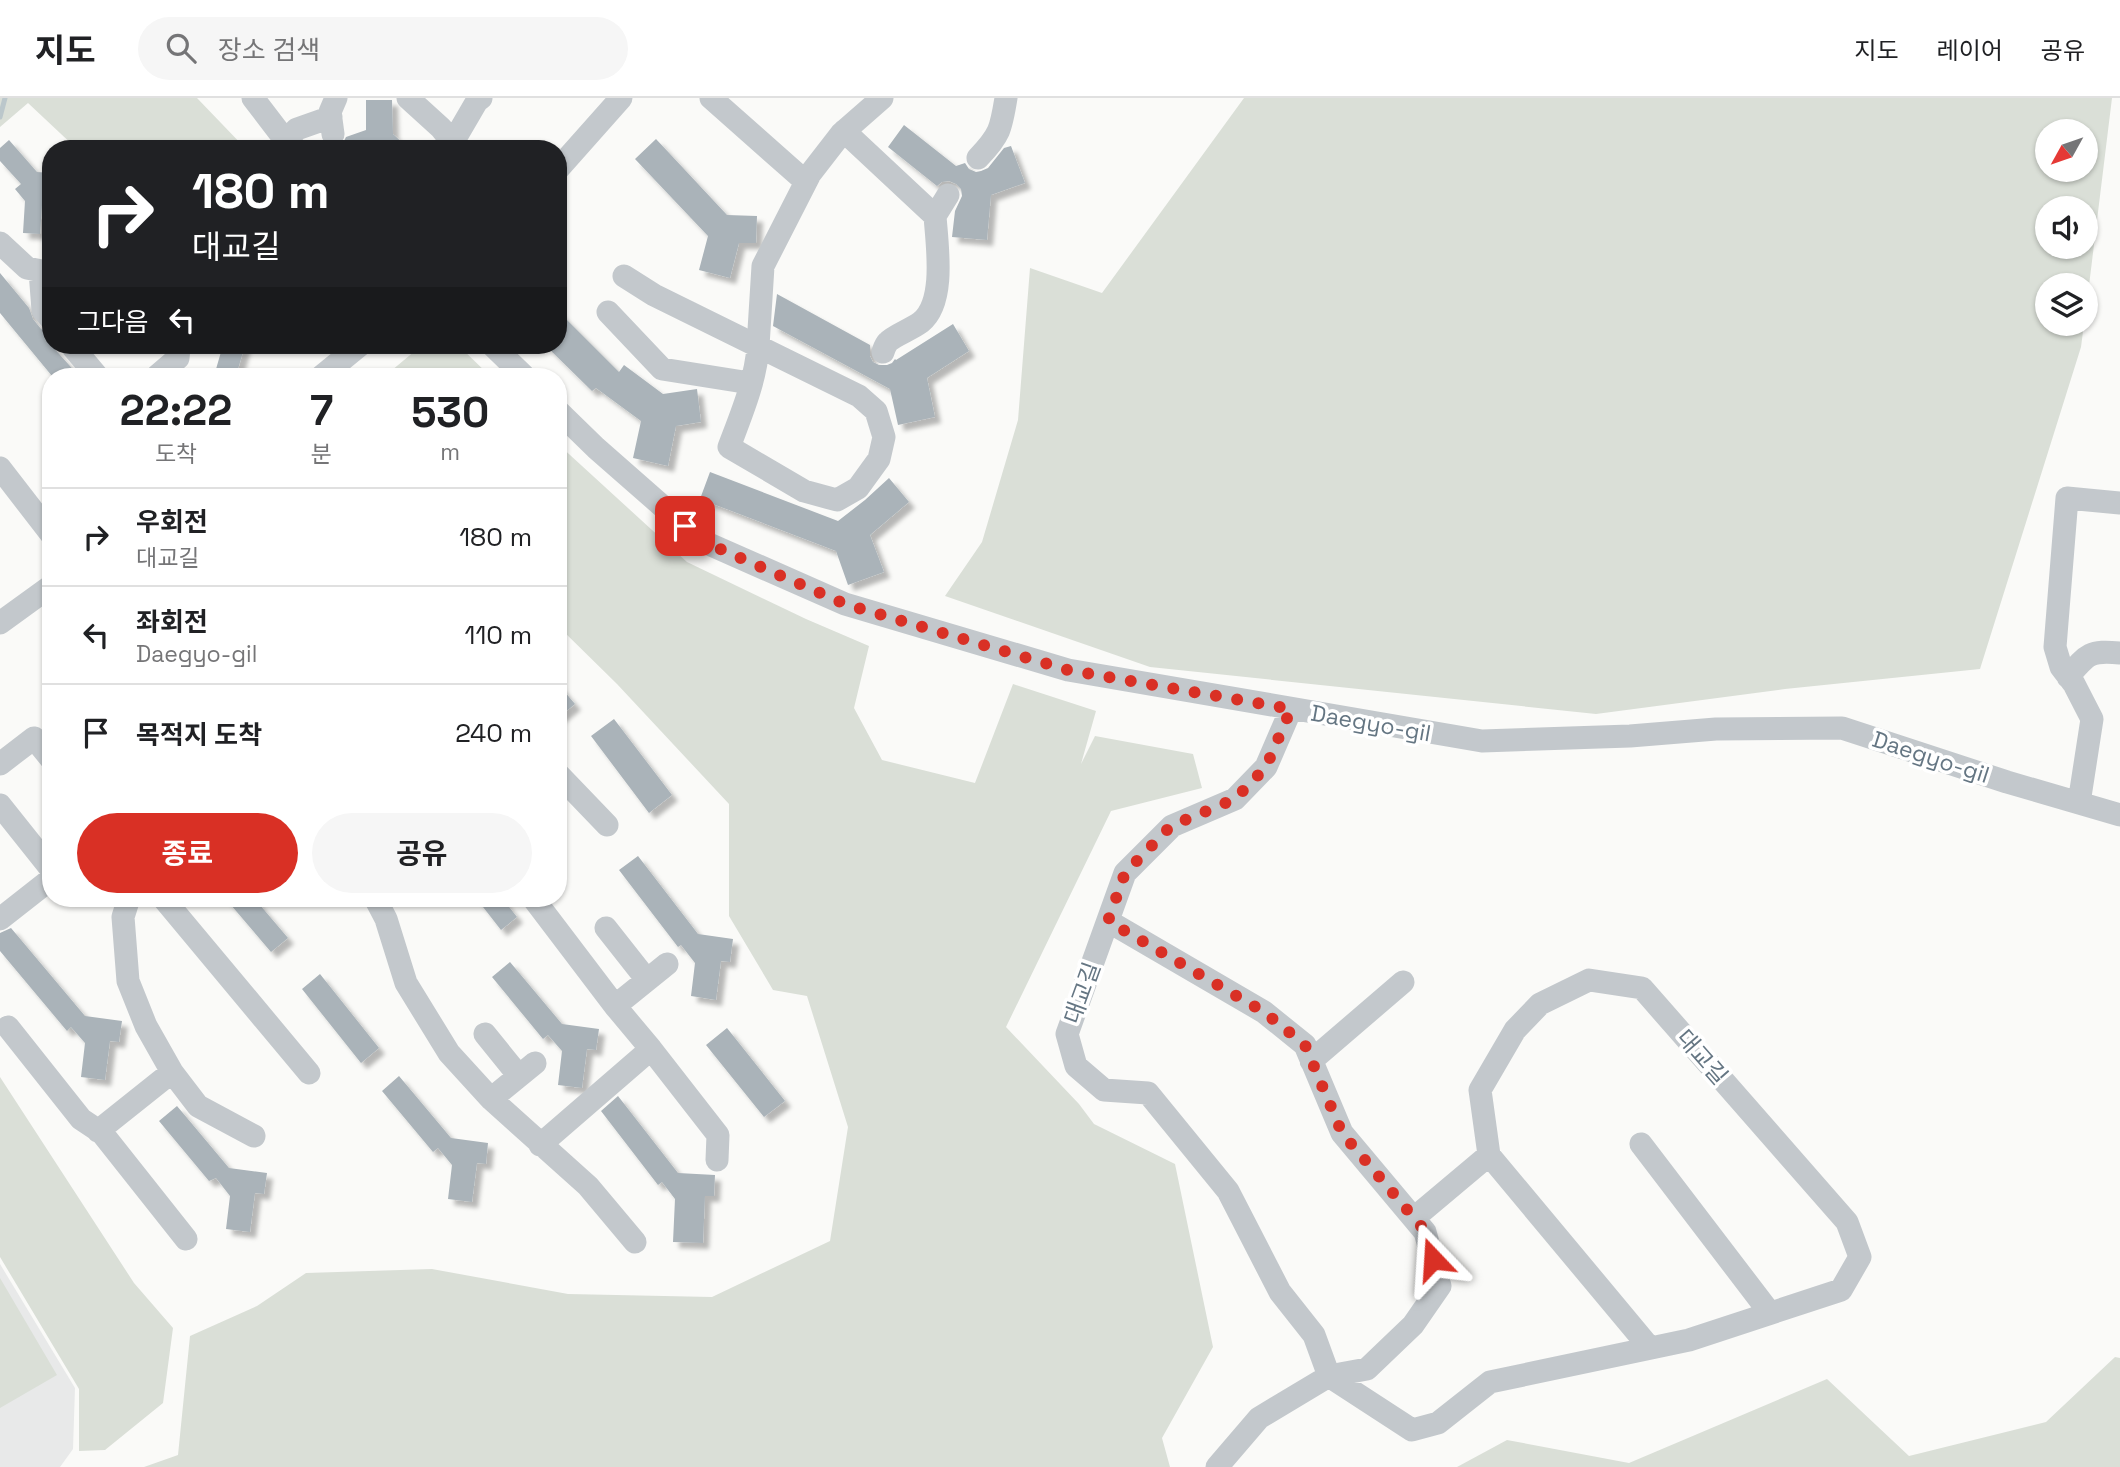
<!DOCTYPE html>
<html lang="ko">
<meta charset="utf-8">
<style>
:root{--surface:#fff;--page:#f6f6f6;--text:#202124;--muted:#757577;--line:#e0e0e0;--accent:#d93025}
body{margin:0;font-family:"Space Grotesk","Noto Sans KR",sans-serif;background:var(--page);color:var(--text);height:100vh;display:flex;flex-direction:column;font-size:26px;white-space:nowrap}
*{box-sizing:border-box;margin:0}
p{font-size:23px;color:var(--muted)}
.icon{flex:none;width:38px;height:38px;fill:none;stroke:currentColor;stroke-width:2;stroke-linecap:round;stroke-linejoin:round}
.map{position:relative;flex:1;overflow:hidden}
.panel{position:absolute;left:42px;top:270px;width:525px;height:539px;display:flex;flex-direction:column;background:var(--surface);border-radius:28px;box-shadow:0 2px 5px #0004}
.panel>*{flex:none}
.hud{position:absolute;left:42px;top:42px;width:525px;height:214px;border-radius:28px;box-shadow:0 2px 5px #0004;background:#202124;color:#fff;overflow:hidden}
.needle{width:46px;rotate:230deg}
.tools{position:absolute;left:2035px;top:21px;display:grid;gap:14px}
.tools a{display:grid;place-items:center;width:63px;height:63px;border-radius:50%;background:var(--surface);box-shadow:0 2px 5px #0004;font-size:35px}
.pin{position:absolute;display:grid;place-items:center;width:60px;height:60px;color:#fff;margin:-30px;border-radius:14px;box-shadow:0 4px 10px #0006}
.me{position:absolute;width:77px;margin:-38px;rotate:340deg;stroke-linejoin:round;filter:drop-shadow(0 0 5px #0008)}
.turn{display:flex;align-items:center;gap:24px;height:147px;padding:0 35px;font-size:32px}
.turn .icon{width:91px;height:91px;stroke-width:2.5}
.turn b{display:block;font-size:49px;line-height:60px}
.then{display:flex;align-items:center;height:66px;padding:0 35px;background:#0003;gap:14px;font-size:26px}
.eta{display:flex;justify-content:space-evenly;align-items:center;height:119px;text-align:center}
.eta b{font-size:42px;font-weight:700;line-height:49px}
.action{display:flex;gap:14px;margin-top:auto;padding:14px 35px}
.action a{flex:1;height:80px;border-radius:42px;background:var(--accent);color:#fff;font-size:28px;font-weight:700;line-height:80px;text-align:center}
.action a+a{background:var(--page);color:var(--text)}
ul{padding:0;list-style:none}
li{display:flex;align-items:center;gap:21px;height:98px;padding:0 35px;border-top:2px solid var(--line)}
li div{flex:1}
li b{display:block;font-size:26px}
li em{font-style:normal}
header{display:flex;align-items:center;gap:42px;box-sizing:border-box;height:98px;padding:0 35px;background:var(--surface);border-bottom:2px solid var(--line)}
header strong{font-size:33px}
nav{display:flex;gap:38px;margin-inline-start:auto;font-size:24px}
.search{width:490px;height:63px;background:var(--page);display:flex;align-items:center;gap:18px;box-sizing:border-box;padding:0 24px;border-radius:38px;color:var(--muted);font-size:26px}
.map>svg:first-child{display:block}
</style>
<header>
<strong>지도</strong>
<div class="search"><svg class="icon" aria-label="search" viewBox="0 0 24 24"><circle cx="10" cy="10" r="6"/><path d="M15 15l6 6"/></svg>장소 검색</div>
<nav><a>지도</a><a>레이어</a><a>공유</a></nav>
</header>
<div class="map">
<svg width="2120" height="1369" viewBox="0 0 2120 1369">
<defs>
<filter id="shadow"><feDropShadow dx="6" dy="6" stdDeviation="2" flood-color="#0004"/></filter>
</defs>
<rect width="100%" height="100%" fill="#fafaf8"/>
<path fill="#e8e9e9" d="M0,1166L75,1290L73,1351L60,1369H0Z"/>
<path fill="#dadfd7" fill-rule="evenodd" d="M0,0H197L246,51H77L28,5L0,29Z
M1244,0H2112L2086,212V187H2048V226H2084L2081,249L1980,571L1785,591L1596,616L1150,569L945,498L982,444L1018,322L1030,170L1102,195ZM2048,33H2086V72H2048ZM2048,110H2086V149H2048Z
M422,247H458L490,278H385Z
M558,346L687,464L806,521L869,548L854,610L882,662L975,685L1013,586L1096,613L1081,666L1095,638L1193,656L1202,690L1111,713L1006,929L1079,1006L1094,1026L1175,1066L1213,1249L1162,1340L1170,1369H144L178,1357L190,1238L257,1208L306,1175L432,1171L568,1196L712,1199L830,1143L848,1029L807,898L773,892L729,818V706L617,586L558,528Z
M0,979L134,1185L173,1230L163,1305L105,1352L79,1353V1291L0,1159Z
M0,1180L57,1277L0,1310Z
M2115,1259L2120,1260V1369H1457L1507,1342L1629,1365L1827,1281L1909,1358L2046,1324Z"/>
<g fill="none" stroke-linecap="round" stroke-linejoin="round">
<path stroke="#bbc7cb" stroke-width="5" d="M0,19L5,0"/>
</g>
<path fill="#aab3b9" filter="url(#shadow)" d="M366,2H392L393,36L409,51H319V48L324,46L336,50L342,47L346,39L366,32Z
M904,27L956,68L965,65L969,71L976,74L981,73L988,70L1004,50L1011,48L1025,85L991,97L987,142L952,139L955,113L962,98L961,91L956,86L949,83L942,84L937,88L888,49Z
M656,41L727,117L757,118L756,145H739L730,180L699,172L708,138L635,61Z
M9,42L37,74L51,75V94L43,93L40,136L23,135L25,103L15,91L21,86L0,63V50Z
M0,175L29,210L33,221L41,231L51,236V247L79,278H52L0,215Z
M777,196L870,247V258L873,264L879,267H887L892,265L895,261L896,262L953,226L969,253L927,280L935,319L898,327L890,291L773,228Z
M558,213L619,274L624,267L663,296L697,291L701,324L676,328L668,368L633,360L641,323L596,290L592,293L545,247H558Z
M223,247H245L236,278H214Z
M710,374L838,423L865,402L889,380L909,404L870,437L884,474L848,487L836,453L700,401Z
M558,586L575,606L558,620Z
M614,621L672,697L649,715L591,638Z
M638,758L698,836L733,841L730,864L721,863L716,902L691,898L695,865L681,847L678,849L619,772Z
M225,800H254L288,840L271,854Z
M476,800H502L517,819L501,832Z
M11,830L85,918L122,923L119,944L110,943L105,982L81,979L85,945L71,929L67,933L0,853V835Z
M510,864L562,926L599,931L596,952L587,951L582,990L558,987L562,953L548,937L543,941L492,879Z
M320,876L379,950L361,965L302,891Z
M727,930L785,1003L764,1019L706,947Z
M399,978L451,1040L488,1045L486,1066L477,1065L472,1104L448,1101L452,1067L438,1050L433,1054L382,993Z
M618,998L678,1075L715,1077L714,1098H705L703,1145L673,1144L675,1101L662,1084L658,1087L601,1013Z
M177,1008L229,1070L267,1075L264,1096L255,1095L250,1134L226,1131L230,1098L216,1080L209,1083L159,1023Z"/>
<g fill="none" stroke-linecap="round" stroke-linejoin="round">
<path stroke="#c3c8cc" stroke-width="23" d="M253,0L292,51
M408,0L441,30L453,45
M711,0L806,84
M844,33L935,118C937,147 946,204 921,224C912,231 893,238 888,244C885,247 884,251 883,254
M333,36L330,14L336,0
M286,42L297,31L331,19
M449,51L477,3L481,0
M978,60C1000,37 1001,31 1006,0
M558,71L621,0
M935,118L948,97
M0,145L27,170L51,175
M40,173L43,212L51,221
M624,178L654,197L859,298L876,313L884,339L879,361L858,390L837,402L804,393L729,349C741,317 756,282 758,248L763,168L810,76L841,36L882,0
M608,214L662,271L750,285
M71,247L97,278
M492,247L524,278
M157,278L178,260L179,250L176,247
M322,278L360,247
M558,313L596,350L702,443L845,506L1068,572L1482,643L1630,638L1716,631L1842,630L2007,684L2120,717
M0,370L51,436
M0,525L51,488
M2068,579C2087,556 2090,552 2120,555
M1291,611L1266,669L1235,701L1172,728L1125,775L1067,936L1076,968L1104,992L1148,995L1228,1093L1280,1194L1314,1237L1329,1278L1412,1332L1438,1325L1490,1284L1689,1242L1841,1192L1860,1159L1847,1124L1642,890L1589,882L1540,906L1515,932L1480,992L1489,1057L1650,1250
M0,666L34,640L51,661
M558,676L607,727
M2079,705L2092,621L2074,586L2061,569L2055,549L2067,400L2120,405
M0,707L51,771
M129,800L123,819L128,883L146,928L172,974L198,1008L254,1038
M163,800L309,975
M375,800L386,821L406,885L449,955L491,1001L588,1088L635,1144
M533,800L615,908L651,951L718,1037L717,1062
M0,821L51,781
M1108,823L1264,914L1305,947L1342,1035L1425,1134L1440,1188L1413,1227L1367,1271L1329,1278L1259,1320L1217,1369
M606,830L647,882
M615,908L667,866
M8,929L81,1021L102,1035L186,1141
M485,936L519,978
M1311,963L1403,884
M491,1001L535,965
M98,1033L172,974
M1641,1046L1770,1215
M540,1047L651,951
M1414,1120L1489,1057"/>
</g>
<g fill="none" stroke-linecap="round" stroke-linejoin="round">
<path stroke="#d93025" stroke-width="12" stroke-dasharray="0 21.6" d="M685,428L702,443L845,506L1068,572L1291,611L1266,669L1235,701L1171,728L1125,775L1108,823L1264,914L1305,947L1342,1035L1426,1134L1433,1161"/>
</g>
<g text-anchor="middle" stroke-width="7" stroke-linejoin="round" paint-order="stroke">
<g font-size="23" fill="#657683" stroke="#fff">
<text transform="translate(1371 625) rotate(10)" y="8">Daegyo-gil</text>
<text transform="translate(1931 659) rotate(18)" y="8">Daegyo-gil</text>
<text transform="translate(1082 895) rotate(-70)" y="8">대교길</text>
<text transform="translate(1702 959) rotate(49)" y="8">대교길</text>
</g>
</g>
</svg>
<div class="tools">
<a><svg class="needle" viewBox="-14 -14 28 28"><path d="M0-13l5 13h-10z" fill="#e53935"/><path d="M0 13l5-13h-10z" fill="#757577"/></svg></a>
<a><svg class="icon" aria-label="sound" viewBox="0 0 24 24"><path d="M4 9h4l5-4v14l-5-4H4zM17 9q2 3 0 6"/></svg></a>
<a><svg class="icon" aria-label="layers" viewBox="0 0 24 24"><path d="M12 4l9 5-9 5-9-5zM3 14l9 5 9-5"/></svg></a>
</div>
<div class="pin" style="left:685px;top:428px;background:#d93025"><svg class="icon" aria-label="arrive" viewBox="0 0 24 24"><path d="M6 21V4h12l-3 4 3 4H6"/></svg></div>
<svg class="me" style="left:1433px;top:1161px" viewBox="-20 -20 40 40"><path d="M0-17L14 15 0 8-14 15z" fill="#d93025" stroke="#fff" stroke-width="4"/></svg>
<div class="hud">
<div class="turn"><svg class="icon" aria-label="right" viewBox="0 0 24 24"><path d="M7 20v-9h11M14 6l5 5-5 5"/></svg><div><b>180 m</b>대교길</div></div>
<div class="then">그다음<svg class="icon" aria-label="left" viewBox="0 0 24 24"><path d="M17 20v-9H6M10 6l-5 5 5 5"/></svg></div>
</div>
<section class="panel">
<div class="eta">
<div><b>22:22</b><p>도착</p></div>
<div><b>7</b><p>분</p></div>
<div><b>530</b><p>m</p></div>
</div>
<ul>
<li><svg class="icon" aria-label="right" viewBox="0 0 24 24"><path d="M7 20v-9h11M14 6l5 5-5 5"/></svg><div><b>우회전</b><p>대교길</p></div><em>180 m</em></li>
<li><svg class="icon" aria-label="left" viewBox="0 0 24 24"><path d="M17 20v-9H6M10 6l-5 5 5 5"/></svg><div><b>좌회전</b><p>Daegyo-gil</p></div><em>110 m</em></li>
<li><svg class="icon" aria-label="arrive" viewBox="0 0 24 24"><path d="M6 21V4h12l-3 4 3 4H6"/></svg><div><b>목적지 도착</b></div><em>240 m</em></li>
</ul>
<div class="action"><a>종료</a><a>공유</a></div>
</section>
</div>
